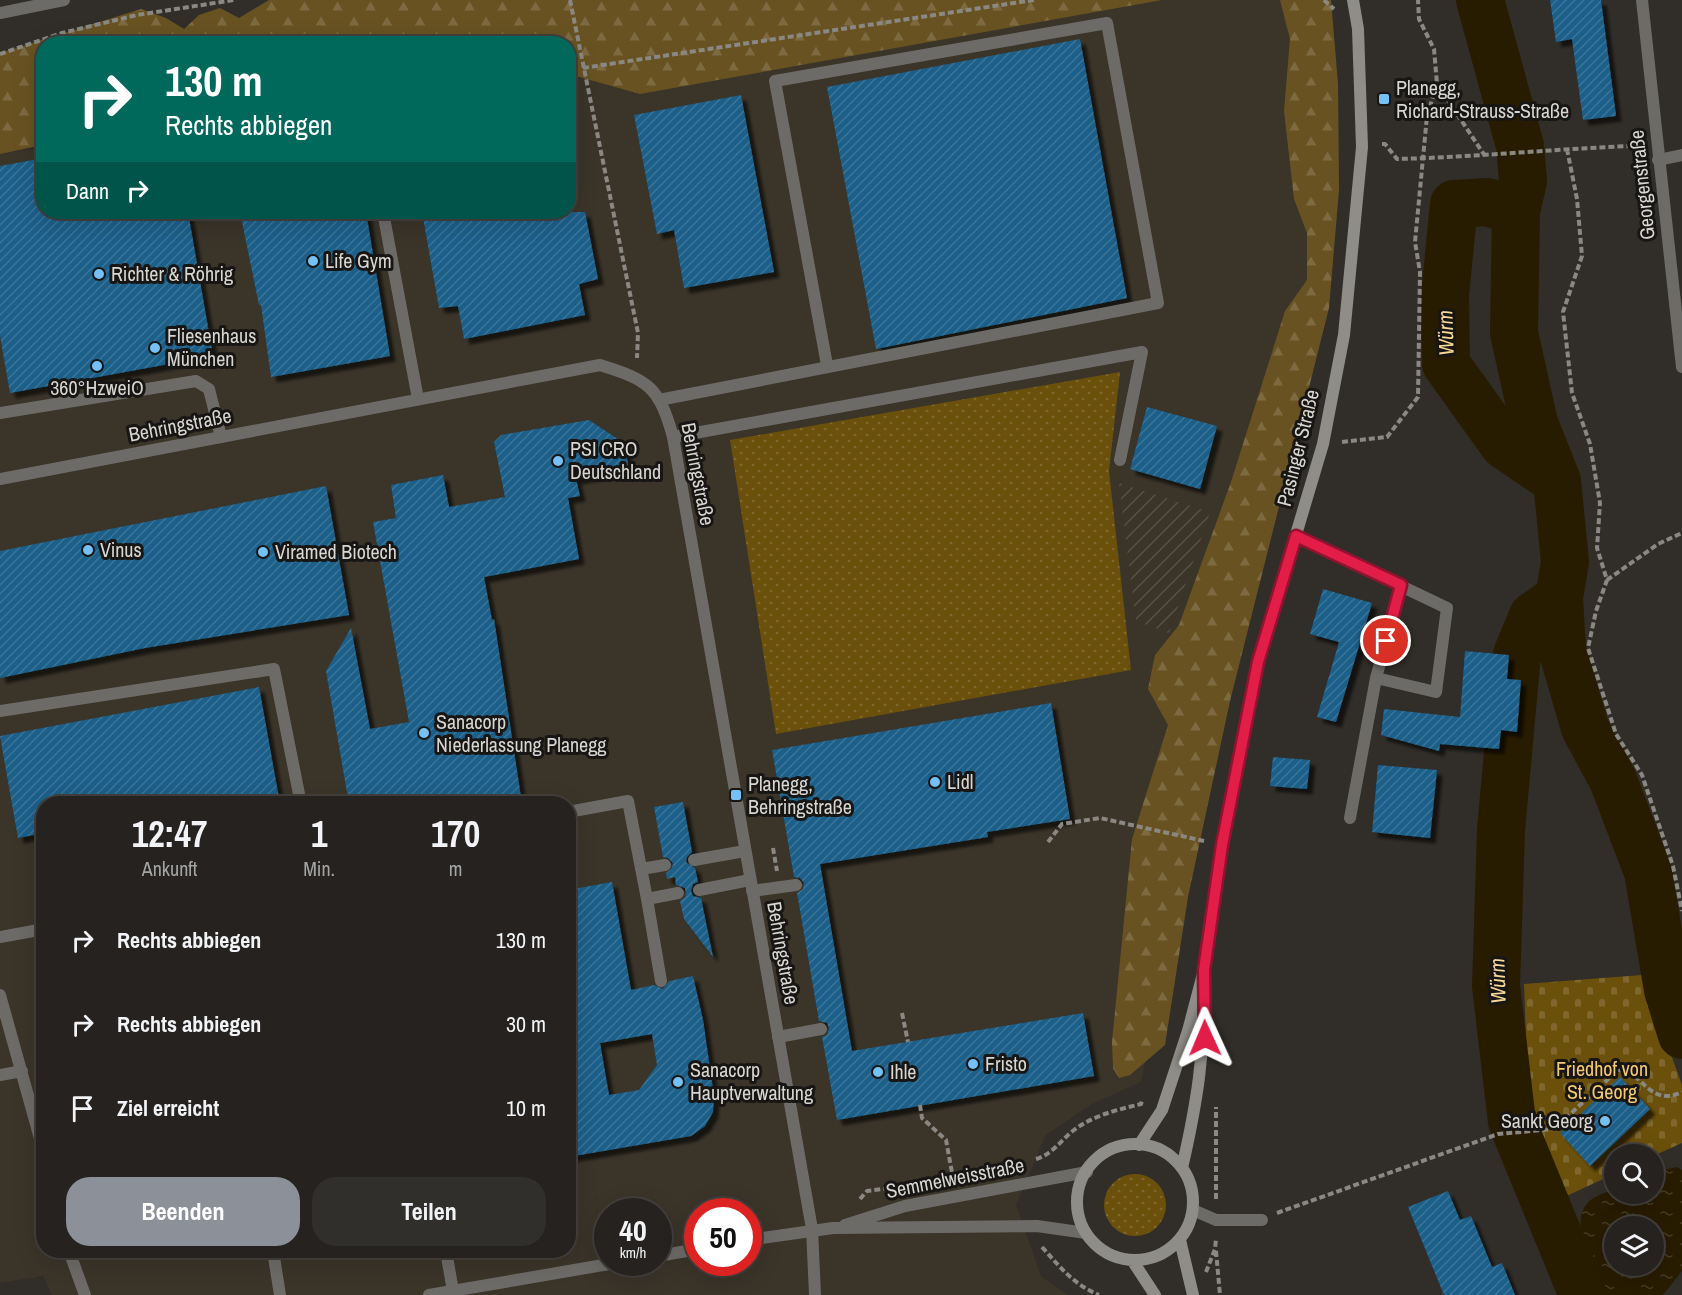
<!DOCTYPE html>
<html lang="de">
<meta charset="utf-8">
<style>
:root{--surface:#25221f;--page:#312f2c;--text:#f1f3f6;--muted:#a3a4a4;--line:#423f3d;--accent:#8c9099}
body{margin:0;font-family:"Archivo Narrow",sans-serif;background:var(--page);color:var(--text);height:100vh;display:flex;flex-direction:column;font-size:22px;white-space:nowrap}
*{box-sizing:border-box;margin:0}
p{font-size:20px;color:var(--muted)}
.icon{flex:none;width:33px;height:33px;fill:none;stroke:currentColor;stroke-width:2;stroke-linecap:round;stroke-linejoin:round}
.map{position:relative;flex:1;overflow:hidden}
.side{position:absolute;left:36px;top:796px;width:540px;height:462px;display:flex;flex-direction:column;background:var(--surface);border-radius:24px;box-shadow:0 6px 24px #0002,0 0 0 2px var(--line)}
.side>*{flex:none}
.hud{position:absolute;left:36px;top:36px;width:540px;height:183px;border-radius:24px;box-shadow:0 6px 24px #0002,0 0 0 2px var(--line);background:#00695c;color:#fff;overflow:hidden}
.tools{position:absolute;left:1604px;top:1144px;display:grid;gap:12px}
.tools a{display:grid;place-items:center;width:60px;height:60px;border-radius:50%;background:var(--surface);box-shadow:0 6px 24px #0002,0 0 0 2px var(--line);font-size:30px}
.speed{position:absolute;left:594px;top:1198px;display:flex;gap:12px;font-size:30px;font-weight:700;text-align:center}
.speed>*{display:grid;place-content:center;width:78px;height:78px;border-radius:50%;background:var(--surface);box-shadow:0 6px 24px #0002,0 0 0 2px var(--line);line-height:1}
.speed small{font-size:15px;font-weight:400}
.speed .limit{border:9px solid #d22;background:#fff;color:#111}
.pin{position:absolute;display:grid;place-items:center;width:51px;height:51px;color:#fff;margin:-26px;border:3px solid #fff;border-radius:50%;box-shadow:0 2px 6px #0007}
.me{position:absolute;width:66px;margin:-33px;rotate:359deg;stroke-linejoin:round;filter:drop-shadow(0 0 4px #0008)}
.turn{display:flex;align-items:center;gap:21px;height:126px;padding:0 30px;font-size:27px}
.turn .icon{width:78px;height:78px;stroke-width:2.5}
.turn b{display:block;font-size:42px;line-height:51px}
.then{display:flex;align-items:center;height:57px;padding:0 30px;background:#0003;gap:12px;font-size:22px}
.eta{display:flex;justify-content:space-evenly;align-items:center;height:102px;text-align:center}
.eta b{font-size:36px;font-weight:800;line-height:42px}
.action{display:flex;gap:12px;margin-top:auto;padding:12px 30px}
.action a{flex:1;height:69px;border-radius:24px;background:var(--accent);color:#fff;font-size:24px;font-weight:800;line-height:69px;text-align:center}
.action a+a{background:var(--page);color:var(--text)}
ul{padding:0;list-style:none}
li{display:flex;align-items:center;gap:18px;height:84px;padding:0 30px}
li div{flex:1}
li b{display:block;font-size:22px}
li em{font-style:normal}
.map>svg:first-child{display:block}
</style>
<div class="map">
<svg width="1682" height="1295" viewBox="0 0 1682 1295">
<defs>
<pattern id="industrial-furrows" width="10" height="10" patternUnits="userSpaceOnUse" patternTransform="scale(1.5)"><rect width="10" height="10" fill="#3a3429"/><path d="M-1 1l2-2M0 10L10 0M9 11l2-2" fill="none" stroke="#565147"/></pattern>
<pattern id="grass-dots" width="8" height="8" patternUnits="userSpaceOnUse" patternTransform="scale(1.5)"><rect width="8" height="8" fill="#6b500b"/><path d="M2 2h.1M6 6h.1" fill="none" stroke="#7f682e" stroke-width="1.8" stroke-linecap="round"/></pattern>
<pattern id="forest-firs" width="22" height="20" patternUnits="userSpaceOnUse" patternTransform="scale(1.5)"><rect width="22" height="20" fill="#685222"/><path d="M5 1l3.5 6h-7zM16 11l3.5 6h-7z" fill="#7d6a41"/></pattern>
<pattern id="cemetery-stones" width="16" height="16" patternUnits="userSpaceOnUse" patternTransform="scale(1.5)"><rect width="16" height="16" fill="#6b500b"/><path d="M2 7V4a2 2 0 0 1 4 0v3zM10 15v-3a2 2 0 0 1 4 0v3z" fill="#7f682e"/></pattern>
<pattern id="water-ripples" width="26" height="14" patternUnits="userSpaceOnUse" patternTransform="scale(1.5)"><rect width="26" height="14" fill="#281c00"/><path d="M2 4q2-2 4 0t4 0M15 11q2-2 4 0t4 0" fill="none" stroke="#463c24"/></pattern>
<pattern id="building-hatch" width="6" height="6" patternUnits="userSpaceOnUse" patternTransform="scale(1.5)"><rect width="6" height="6" fill="#1a5e89"/><path d="M-1 1l2-2M0 6l6-6M5 7l2-2" fill="none" stroke="#3b7499"/></pattern>
<filter id="shadow"><feDropShadow dx="5.5" dy="5.5" stdDeviation="1.5" flood-color="#0009"/></filter>
</defs>
<rect width="100%" height="100%" fill="#312e29"/>
<path fill="#3a3429" fill-rule="evenodd" d="M954,0H1307L1308,324L1141,1082L1090,1105L1046,1135L1016,1205L1041,1276L1068,1295H52L43,1276L0,1283V154L43,147L44,212H568L569,62ZM44,804H568V1251H44ZM608,1212H658V1263H608ZM698,1212H748V1263H698Z"/>
<path fill="url(#industrial-furrows)" d="M1119,483L1210,512L1169,633L1136,621Z"/>
<path fill="url(#grass-dots)" d="M1120,372L1109,471L1131,670L776,734L730,440Z
M1104 1205a31 31 0 1 1 62 0a31 31 0 1 1-62 0Z"/>
<path fill="url(#forest-firs)" d="M269,0H1162L640,94L569,74L568,44H44L43,145L0,154V53L141,9L166,18L184,29L199,15L220,8L239,18Z
M1280,0H1331L1338,84L1339,190L1329,308L1230,701L1188,897L1165,1045L1130,1075L1119,1078L1113,1068L1112,1042L1132,839L1168,725L1148,689L1155,655L1179,625L1231,482L1285,311L1307,280V233L1294,199L1284,111L1290,39Z"/>
<path fill="url(#cemetery-stones)" d="M1642,975L1682,1085V1143L1653,1156L1614,1155V1174L1562,1198L1529,1120L1524,984Z"/>
<path fill="url(#water-ripples)" fill-rule="evenodd" d="M1677,1167L1682,1170V1271L1663,1295H1605C1595,1270 1564,1219 1592,1199C1598,1195 1607,1192 1614,1189V1194H1653V1172ZM1614,1227H1653V1266H1614Z"/>
<g fill="none" stroke-linecap="round" stroke-linejoin="round">
<path stroke="#281c00" stroke-width="48" d="M1480,0L1520,146L1523,181L1516,211L1514,333L1534,423L1557,481L1565,562L1559,598L1562,649L1585,728L1613,780L1648,872L1668,990L1682,1035
M1516,211L1487,202L1454,204L1445,295L1446,364L1504,445L1557,481
M1559,598L1533,616L1517,654L1501,830L1496,986L1512,1122L1583,1295"/>
</g>
<path fill="url(#building-hatch)" fill-rule="evenodd" filter="url(#shadow)" d="M1550,0H1601L1616,116L1583,120L1572,39L1556,42Z
M1080,39L1127,298L876,349L827,87Z
M741,95L774,272L684,288L674,230L657,234L634,115Z
M44,158V212H188L213,356L10,393L0,336V166Z
M240,212H366L390,356L271,377L261,305H259Z
M422,212H585L598,279L579,284L585,315L464,339L458,306L439,308Z
M1147,407L1217,426L1200,489L1130,469Z
M589,420L624,443L629,469L576,479L580,496L568,498L579,559L484,577L492,620L494,619L522,804H349L326,671L351,628L370,729L409,722L373,522L396,518L391,485L443,475L449,507L505,497L494,442L501,435Z
M326,486L349,615L145,648L0,678V551Z
M1323,589L1372,603L1336,722L1317,717L1339,642L1310,634Z
M1465,651L1509,655L1507,679L1521,680L1517,732L1501,730L1499,749L1440,744L1439,751L1381,735L1384,709L1460,717Z
M259,687L280,804H205L204,800L183,804H44V833L18,838L0,736Z
M1051,703L1070,819L987,832L988,837L820,864L852,1051L1083,1013L1094,1076L837,1120L822,1037L827,1035L829,1028L827,1023L819,1021L797,893L803,889L804,883L800,878L794,877L772,750Z
M1273,757L1310,760L1307,789L1270,786Z
M1378,765L1437,770L1430,838L1372,832Z
M683,802L692,852L687,857L686,862L695,868L698,882L693,884L691,891L693,896L701,898L713,957L684,919L680,901L686,896L685,888L676,885L675,877L667,879L666,873L672,868L673,863L668,858L663,857L654,807Z
M612,882L631,990L654,985L663,989L669,981L693,976L703,1020L714,1096L713,1112L705,1126L691,1136L568,1157V890ZM652,1034L657,1065L639,1090L609,1095L600,1043Z
M1620,1077L1650,1109L1590,1166L1560,1133Z
M1448,1191L1460,1220L1471,1216L1492,1267L1502,1263L1515,1295H1444L1408,1207Z"/>
<g fill="none" stroke-linecap="round" stroke-linejoin="round">
<path stroke="#8a8883" stroke-width="4" stroke-dasharray="6 3" stroke-linecap="butt" d="M570,0L638,333L637,358
M1324,0L1334,9
M0,54L62,33L137,15L234,0
M583,68L1034,0
M1437,84L1485,156
M1382,144H1385L1397,159C1476,157 1553,149 1632,146L1639,150
M1567,149L1577,199L1582,256L1563,312L1572,393L1590,444L1600,503L1597,548L1607,580L1596,611L1588,648L1616,734L1642,775L1673,866L1682,911
M1342,442L1387,437L1418,397L1420,272L1415,242L1427,116L1437,84L1434,49L1419,19L1418,0
M1607,580L1658,544L1682,533
M1048,842L1062,824L1100,818L1204,841
M773,848L777,871
M902,1013L908,1042
M920,1105L922,1118L946,1140L953,1178
M1036,1159C1053,1154 1061,1140 1074,1130C1094,1115 1117,1110 1141,1104L1142,1101
M860,1199L867,1191L891,1188
M1216,1199V1107
M1277,1213L1498,1134L1554,1129L1618,1070C1643,1070 1648,1108 1682,1092
M1042,1247C1060,1267 1073,1284 1099,1295
M1216,1251L1220,1295
M1206,1272L1215,1249L1216,1239"/>
<path stroke="#6d6b68" stroke-width="12" d="M383,212L418,399
M659,400L1158,303L1107,23L775,81L827,365
M0,413L196,381L209,389L221,437
M673,437L1142,352L1120,460
M1296,536L1447,608L1436,692L1376,678L1401,585
M0,711L274,669L301,804
M568,812L628,801L647,899
M1350,818L1376,678
M694,860L745,851
M641,869L665,865
M699,890L750,880
M752,891L796,885
M0,937L44,929
M661,981L647,899L678,893
M778,1037L821,1029
M1193,1210L1216,1220H1262
M812,1229L815,1295
M273,1251L280,1295
M446,1251L453,1291"/>
<path stroke="#6d6b68" stroke-width="12" d="M0,13L64,0
M1658,160L1682,155
M0,479L600,365C648,380 659,386 673,437L812,1229
M0,995L44,1153
M0,1075L22,1071
M845,1225L905,1206L1087,1172
M748,1240L833,1228L1037,1226L1086,1233
M69,1251L85,1295
M658,1256L698,1249
M429,1295L615,1263"/>
<path stroke="#6d6b68" stroke-width="12" d="M1642,0L1682,367"/>
<path stroke="#8f8d88" stroke-width="12" d="M1077 1202a58 58 0 1 1 116 0a58 58 0 1 1-116 0Z
M1139,1145L1162,1110L1188,1031L1204,970L1222,845L1258,662L1323,444L1344,335L1362,147L1358,29L1353,0
M1182,1168C1197,1103 1205,1052 1204,986
M1180,1240L1193,1295
M1132,1260L1155,1295"/>
</g>
<g fill="none" stroke-linecap="round" stroke-linejoin="round">
<defs>
<path id="route" d="M1205,1038L1204,970L1222,845L1258,662L1296,536L1401,585L1386,641"/>
</defs>
<use href="#route" stroke="#92132f" stroke-width="15"/>
<use href="#route" stroke="#e11d48" stroke-width="10"/>
</g>
<g fill="#75c0f6" stroke="#181614" stroke-width="2">
<rect x="1378" y="93" width="12" height="12" rx="3"/>
<circle cx="313" cy="261" r="6"/>
<circle cx="99" cy="274" r="6"/>
<circle cx="155" cy="348" r="6"/>
<circle cx="97" cy="366" r="6"/>
<circle cx="558" cy="461" r="6"/>
<circle cx="88" cy="550" r="6"/>
<circle cx="263" cy="552" r="6"/>
<circle cx="424" cy="733" r="6"/>
<circle cx="935" cy="782" r="6"/>
<rect x="730" y="789" width="12" height="12" rx="3"/>
<circle cx="973" cy="1064" r="6"/>
<circle cx="878" cy="1072" r="6"/>
<circle cx="678" cy="1082" r="6"/>
<circle cx="1605" cy="1121" r="6"/>
</g>
<g text-anchor="middle" stroke-width="6" stroke-linejoin="round" paint-order="stroke">
<g font-size="20" fill="#d7d6d2" stroke="#181614" text-anchor="start">
<text x="1396" y="95">Planegg,<tspan x="1396" dy="23">Richard-Strauss-Straße</tspan></text>
<text x="325" y="268">Life Gym</text>
<text x="111" y="281">Richter &amp; Röhrig</text>
<text x="167" y="343">Fliesenhaus<tspan x="167" dy="23">München</tspan></text>
<text x="97" y="395" text-anchor="middle">360°HzweiO</text>
<text x="570" y="456">PSI CRO<tspan x="570" dy="23">Deutschland</tspan></text>
<text x="100" y="557">Vinus</text>
<text x="275" y="559">Viramed Biotech</text>
<text x="436" y="729">Sanacorp<tspan x="436" dy="23">Niederlassung Planegg</tspan></text>
<text x="947" y="789">Lidl</text>
<text x="748" y="791">Planegg,<tspan x="748" dy="23">Behringstraße</tspan></text>
<text x="985" y="1071">Fristo</text>
<text x="690" y="1077">Sanacorp<tspan x="690" dy="23">Hauptverwaltung</tspan></text>
<text x="890" y="1079">Ihle</text>
<text x="1593" y="1128" text-anchor="end">Sankt Georg</text>
</g>
<g font-size="20" fill="#d7d6d2" stroke="#181614">
<text transform="translate(1642 185) rotate(-96)" y="7">Georgenstraße</text>
<text transform="translate(180 425) rotate(-11)" y="7">Behringstraße</text>
<text transform="translate(1298 448) rotate(-76)" y="7">Pasinger Straße</text>
<text transform="translate(698 474) rotate(79)" y="7">Behringstraße</text>
<text transform="translate(783 953) rotate(80)" y="7">Behringstraße</text>
<text transform="translate(955 1178) rotate(-11)" y="7">Semmelweisstraße</text>
</g>
<g font-size="20" fill="#f6cb70" stroke="#181614">
<text x="1602" y="1076">Friedhof von<tspan x="1602" dy="23">St. Georg</tspan></text>
</g>
<g font-size="21" font-style="italic" fill="#f9d998" stroke="#181614">
<text transform="translate(1446 333) rotate(-92)" y="7">Würm</text>
<text transform="translate(1498 981) rotate(-92)" y="7">Würm</text>
</g>
</g>
</svg>
<div class="tools">
<a><svg class="icon" aria-label="search" viewBox="0 0 24 24"><circle cx="10" cy="10" r="6"/><path d="M15 15l6 6"/></svg></a>
<a><svg class="icon" aria-label="layers" viewBox="0 0 24 24"><path d="M12 4l9 5-9 5-9-5zM3 14l9 5 9-5"/></svg></a>
</div>
<div class="speed"><div>40<small>km/h</small></div><div class="limit">50</div></div>
<div class="pin" style="left:1386px;top:641px;background:#d93025"><svg class="icon" aria-label="arrive" viewBox="0 0 24 24"><path d="M6 21V4h12l-3 4 3 4H6"/></svg></div>
<svg class="me" style="left:1205px;top:1038px" viewBox="-20 -20 40 40"><path d="M0-17L14 15 0 8-14 15z" fill="#e11d48" stroke="#fff" stroke-width="4"/></svg>
<div class="hud">
<div class="turn"><svg class="icon" aria-label="right" viewBox="0 0 24 24"><path d="M7 20v-9h11M14 6l5 5-5 5"/></svg><div><b>130 m</b>Rechts abbiegen</div></div>
<div class="then">Dann<svg class="icon" aria-label="right" viewBox="0 0 24 24"><path d="M7 20v-9h11M14 6l5 5-5 5"/></svg></div>
</div>
<section class="side">
<div class="eta">
<div><b>12:47</b><p>Ankunft</p></div>
<div><b>1</b><p>Min.</p></div>
<div><b>170</b><p>m</p></div>
</div>
<ul>
<li><svg class="icon" aria-label="right" viewBox="0 0 24 24"><path d="M7 20v-9h11M14 6l5 5-5 5"/></svg><div><b>Rechts abbiegen</b></div><em>130 m</em></li>
<li><svg class="icon" aria-label="right" viewBox="0 0 24 24"><path d="M7 20v-9h11M14 6l5 5-5 5"/></svg><div><b>Rechts abbiegen</b></div><em>30 m</em></li>
<li><svg class="icon" aria-label="arrive" viewBox="0 0 24 24"><path d="M6 21V4h12l-3 4 3 4H6"/></svg><div><b>Ziel erreicht</b></div><em>10 m</em></li>
</ul>
<div class="action"><a>Beenden</a><a>Teilen</a></div>
</section>
</div>
